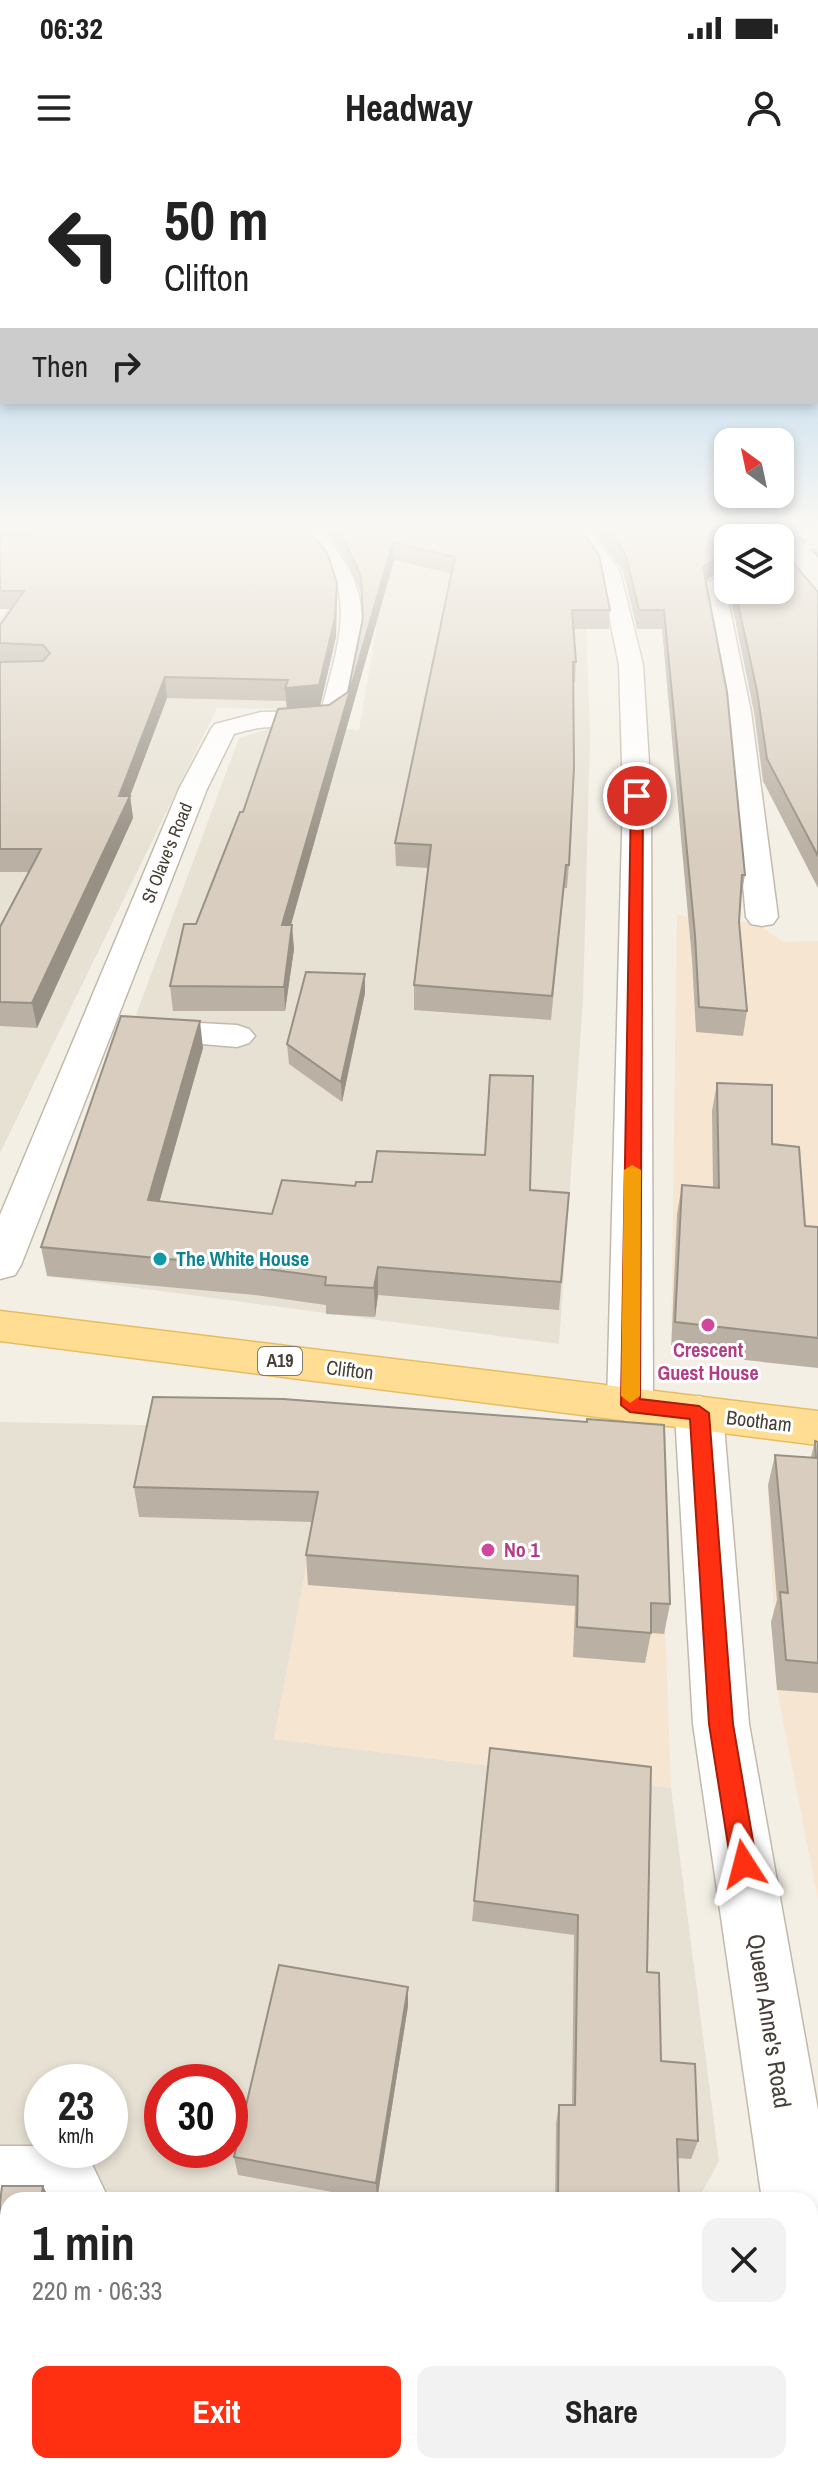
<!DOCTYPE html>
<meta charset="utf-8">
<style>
:root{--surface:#fff;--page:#f2f2f2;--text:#222;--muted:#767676;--accent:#ff3011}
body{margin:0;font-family:"Archivo Narrow",sans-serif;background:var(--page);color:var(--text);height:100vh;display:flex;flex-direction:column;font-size:30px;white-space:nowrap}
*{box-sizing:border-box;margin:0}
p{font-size:26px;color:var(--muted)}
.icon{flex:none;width:44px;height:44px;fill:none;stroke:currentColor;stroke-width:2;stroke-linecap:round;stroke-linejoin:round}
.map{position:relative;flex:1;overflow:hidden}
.side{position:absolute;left:0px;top:2032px;width:818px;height:282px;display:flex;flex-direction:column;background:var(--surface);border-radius:24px 24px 0 0;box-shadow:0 4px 12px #0003}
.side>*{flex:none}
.hud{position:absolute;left:0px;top:0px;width:818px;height:244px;box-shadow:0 4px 12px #0003;background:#fff;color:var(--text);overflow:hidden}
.needle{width:52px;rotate:327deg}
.fabs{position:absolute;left:714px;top:268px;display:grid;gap:16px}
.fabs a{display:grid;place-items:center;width:80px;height:80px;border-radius:16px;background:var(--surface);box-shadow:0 4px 12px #0003;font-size:40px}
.speed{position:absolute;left:24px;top:1904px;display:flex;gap:16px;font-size:40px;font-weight:700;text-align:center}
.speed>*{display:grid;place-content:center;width:104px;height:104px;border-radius:50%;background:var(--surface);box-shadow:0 4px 12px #0003;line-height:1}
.speed small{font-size:20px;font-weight:400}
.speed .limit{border:12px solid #d22;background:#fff;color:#111}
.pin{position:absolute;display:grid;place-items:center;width:68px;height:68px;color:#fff;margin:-34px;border:4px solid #fff;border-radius:50%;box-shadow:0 2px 8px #0007}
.me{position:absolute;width:88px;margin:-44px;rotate:351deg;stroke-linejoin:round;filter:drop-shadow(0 0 6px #0008)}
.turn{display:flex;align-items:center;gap:28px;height:168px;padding:0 32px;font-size:36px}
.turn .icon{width:104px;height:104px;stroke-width:2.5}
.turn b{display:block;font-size:56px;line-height:68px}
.then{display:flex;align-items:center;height:76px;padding:0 32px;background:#0003;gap:16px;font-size:30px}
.round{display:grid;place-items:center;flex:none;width:84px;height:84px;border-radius:16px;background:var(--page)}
.headline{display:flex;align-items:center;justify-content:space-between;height:136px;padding:0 32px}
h1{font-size:48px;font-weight:700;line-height:60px}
.cta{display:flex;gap:16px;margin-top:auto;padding:16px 32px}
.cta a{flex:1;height:92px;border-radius:16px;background:var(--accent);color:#fff;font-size:32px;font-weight:700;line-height:92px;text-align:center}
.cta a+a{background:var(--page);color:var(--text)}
.status{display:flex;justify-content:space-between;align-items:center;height:56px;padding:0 40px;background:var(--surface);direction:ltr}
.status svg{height:22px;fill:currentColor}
header{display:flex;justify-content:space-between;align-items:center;height:104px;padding:0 32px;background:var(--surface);font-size:36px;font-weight:700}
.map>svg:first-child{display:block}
</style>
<div class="status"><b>06:32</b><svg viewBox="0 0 49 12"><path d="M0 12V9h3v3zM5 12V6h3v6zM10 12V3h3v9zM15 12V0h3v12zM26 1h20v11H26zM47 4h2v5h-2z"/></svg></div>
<header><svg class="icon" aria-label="menu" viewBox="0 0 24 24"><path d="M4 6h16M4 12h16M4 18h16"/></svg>Headway<svg class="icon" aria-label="person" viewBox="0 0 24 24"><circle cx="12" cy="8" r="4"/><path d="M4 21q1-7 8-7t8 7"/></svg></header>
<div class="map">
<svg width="818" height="2313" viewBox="0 0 818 2313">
<rect width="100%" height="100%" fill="#f3efe5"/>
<path fill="#e7e1d3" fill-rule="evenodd" d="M348,377L586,452L590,578L583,840L559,1184L47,1116L127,879L239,578L275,567L359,570L376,471L379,437Z
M24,425L311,494L308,549L217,548L0,993V459Z
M0,1262L332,1269L274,1579L671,1628L719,2001L698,2040H91L0,1999ZM42,1922H110V1990H42ZM162,1922H230V1990H162Z"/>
<path fill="#f6e5d0" d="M677,755L754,763L784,782L818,781V1207L671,1192Z
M335,1253L659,1295L671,1628L274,1579Z
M818,1313V1739L777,1530L768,1325L807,1328Z"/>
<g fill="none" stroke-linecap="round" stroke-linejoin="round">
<defs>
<path id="minor" d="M298,370H319C381,434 361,473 346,552C331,574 283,564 259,568C251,569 242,572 234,574L207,629L21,1105L15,1115L0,1119V1055L179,629L211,569L215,564L261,552L311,551L322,548C332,505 354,450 330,408C321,394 308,383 298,370Z
M571,370H591L620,412L643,505L651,636L653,1245L647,1257L630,1262L613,1257L607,1245L623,636L619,505L600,412Z
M754,370H775L781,378H761Z
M714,419H728V430H733L726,431L751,552L778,757L773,764L762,766L751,764L746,757L727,552L704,425Z
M143,860L237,865L249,869L255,876L249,883L237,887L131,878L125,871L131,864Z
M699,1236L716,1241L723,1253L749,1564L818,1950V2068L810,2071V2040H762L693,1564L675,1253L682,1241Z
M0,1986H42V1990H74L88,1996L109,2040H8V2058H0Z
M810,2076L818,2079V2201L810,2198Z
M810,2220L818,2222V2300L810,2298Z
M60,2306H140L139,2313H59Z
M418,2306H498V2313H418Z"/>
<path id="major" d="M0,1151L818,1251V1285L0,1181Z"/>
</defs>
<use href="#minor" stroke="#c2b9ab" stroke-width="3"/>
<use href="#major" stroke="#e7bc60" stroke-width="3"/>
<use href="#minor" fill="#fff" fill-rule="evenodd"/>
<use href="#major" fill="#ffde93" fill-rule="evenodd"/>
<defs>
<path id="rail" d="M792,370L818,395"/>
</defs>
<use href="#rail" stroke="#959595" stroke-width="4"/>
<use href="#rail" stroke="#fff" stroke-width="3" stroke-dasharray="9" stroke-linecap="butt"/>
</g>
<path fill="#bab0a3" d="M323,370H581L610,450L609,469H574L576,502L575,522H573L569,705L567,728H564L551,860L414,850V825L428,708L396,706L395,683L452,414L394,400L291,765L294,789L285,851H173L170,826L287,548L286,541L167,538L130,636L133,658L37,868L0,866V767L29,712H0V465L11,449H0V377L337,423L336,477L320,546L329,545L348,532L363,459L362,434L341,391Z
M593,370H761L728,378V416H712L706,422L745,715L741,738L739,762L747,851L743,876L696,872L692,799L662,469H637L623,411Z
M730,430H780L818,432V728L763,621L754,552L730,434Z
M365,833L342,942L289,904L287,884Z
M203,888L159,1042L272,1054L355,1026L530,1030L569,1033L559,1150L378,1135L375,1157L326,1154V1145L255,1135L47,1116L41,1087Z
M717,923L772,984L805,1066L818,1067V1208L671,1192L677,1054L682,1025L713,1028L712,951Z
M153,1237L670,1444L664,1474L651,1473L645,1503L573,1497L575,1446L308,1425L306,1395L312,1362L139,1357L134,1327Z
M815,1281L818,1282V1533L777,1530L771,1462L777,1440L768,1325L775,1295L811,1297Z
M490,1588L647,1812L661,1901L698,1981L691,1999L677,1998L679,2040H555L556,1963L559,1945H572L574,1775L472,1761Z
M408,1827V1846L377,2040L238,2015L234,1997Z"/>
<path fill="#979085" d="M0,370H47L0,377Z
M393,382L394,400L284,789L282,765Z
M715,398L712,416L701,426L703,407Z
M337,423L336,477L320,546L287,548L285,528Z
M165,517L167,538L130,636L133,658L37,868L32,843L119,636Z
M292,765L294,789L285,851L284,827Z
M365,814V833L342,942L341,922Z
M200,861L203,888L152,1068L148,1040Z
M378,1107V1135L375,1157L374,1128Z
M408,1827V1846L377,2040L376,2023Z
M43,2026L50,2040H41Z
M8,2233V2306L7,2313H0V2280Z"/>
<path fill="#d8cdbe" stroke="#979085" stroke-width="2" d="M48,370H308L327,392L337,423L335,458L319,525L285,528L288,520L165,517L119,636H130L32,843L0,842V767L41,689H0V502L43,501L50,493L43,485L0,483V465L24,431H0V377Z
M337,370H581L599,395L610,450H572L576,502H573L574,607L569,705H566L552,836L414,825L431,685L395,683L455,397L393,382L282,765H292L284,827L170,826L184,764H196L240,652H243L278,549L329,545L348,532L363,458L361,416L341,374Z
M607,370H761L770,378H728V398H715L703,407L727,532L745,715H742L739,762L747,851L699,847L695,775L664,450H639L625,393Z
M780,387L818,432V696L767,599L757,531L735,430H780Z
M306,812L365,814L341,922L287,884Z
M121,856L200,861L148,1040L272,1054L282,1020L355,1026L356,1022H372L377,991L485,995L490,915L533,916L530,1030L569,1033L561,1122L378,1107L374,1128L325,1125L326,1117L252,1107L41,1087Z
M717,923L772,925V984L799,987L805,1066L818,1067V1178L675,1162L682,1025L719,1028Z
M153,1237L283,1239L587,1262V1259L664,1265L670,1444L651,1443V1473L577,1467L578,1416L306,1395L318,1332L134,1327Z
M815,1281L818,1282V1503L786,1500L780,1432L788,1433L775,1295L816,1298Z
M490,1588L651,1607L647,1812L659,1813L661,1901L695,1904L698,1981L677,1979L679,2040H609L558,2035L559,1945H575L578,1755L474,1741Z
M279,1805L408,1827L376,2023L234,1997Z
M2,2026H43L41,2040H8V2233L0,2280V2043Z
M154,2306H368V2313H153Z"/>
<linearGradient id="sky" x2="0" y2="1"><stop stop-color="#8bc0ec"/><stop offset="0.53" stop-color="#faf8f3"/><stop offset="1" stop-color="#faf8f3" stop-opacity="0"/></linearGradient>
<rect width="818" height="694" fill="url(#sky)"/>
<path fill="#ff3011" stroke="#a61f0b" stroke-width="2" d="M637,633L643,636L640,1239L699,1246L709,1253L733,1564L757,1704L753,1713L744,1716L735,1713L731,1704L709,1564L690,1259L630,1252L621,1245L631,636Z"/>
<path fill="#f59e0b" d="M632,1005L641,1010L640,1236L630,1243L621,1236L624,1010Z"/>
<circle fill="#0f9aa8" stroke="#fff" stroke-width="3" cx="160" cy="1099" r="8"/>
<g fill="#d1479c" stroke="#fff" stroke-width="3">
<circle cx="708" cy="1165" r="8"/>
<circle cx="488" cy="1390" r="8"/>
</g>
<g text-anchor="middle" stroke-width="6" stroke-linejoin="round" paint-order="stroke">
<g font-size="18" fill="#463f35" stroke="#fff">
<text transform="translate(167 693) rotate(-68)" y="6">St Olave's Road</text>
</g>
<rect fill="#fff" stroke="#7e7972" stroke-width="2" x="258" y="1187" width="44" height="28" rx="6"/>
<g font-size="18" font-weight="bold" fill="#463f35">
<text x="280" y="1207">A19</text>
</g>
<g font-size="20" font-weight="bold" fill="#0d838f" stroke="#fff" text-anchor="start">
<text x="176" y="1106">The White House</text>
</g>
<g font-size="20" font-weight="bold" fill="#b23c85" stroke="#fff">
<text x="708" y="1197">Crescent<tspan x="708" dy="23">Guest House</tspan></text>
<text x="504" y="1397" text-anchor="start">No 1</text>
</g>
<g font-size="20" fill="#463f35" stroke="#fff">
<text transform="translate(350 1210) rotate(7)" y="7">Clifton</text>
<text transform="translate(759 1261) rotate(7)" y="7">Bootham</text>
</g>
<g font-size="24" fill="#463f35" stroke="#fff">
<text transform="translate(769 1861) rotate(81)" y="8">Queen Anne's Road</text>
</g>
</g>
</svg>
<div class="fabs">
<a><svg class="needle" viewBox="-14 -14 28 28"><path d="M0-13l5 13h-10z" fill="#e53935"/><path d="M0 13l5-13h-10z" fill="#767676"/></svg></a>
<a><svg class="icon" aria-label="layers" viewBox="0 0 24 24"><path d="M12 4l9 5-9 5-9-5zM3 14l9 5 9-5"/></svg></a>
</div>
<div class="speed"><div>23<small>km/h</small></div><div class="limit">30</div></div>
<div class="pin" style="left:637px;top:636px;background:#d93025"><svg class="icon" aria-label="arrive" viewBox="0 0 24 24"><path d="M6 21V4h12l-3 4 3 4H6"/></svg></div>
<svg class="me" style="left:744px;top:1704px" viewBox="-20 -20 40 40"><path d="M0-17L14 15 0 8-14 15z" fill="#ff3011" stroke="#fff" stroke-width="4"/></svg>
<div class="hud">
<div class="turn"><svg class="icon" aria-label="left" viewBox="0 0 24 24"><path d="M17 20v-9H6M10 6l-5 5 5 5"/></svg><div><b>50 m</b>Clifton</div></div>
<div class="then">Then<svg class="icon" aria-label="right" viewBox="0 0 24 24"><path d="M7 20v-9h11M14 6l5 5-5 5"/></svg></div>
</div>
<section class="side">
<div class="headline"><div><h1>1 min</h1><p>220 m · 06:33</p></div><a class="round"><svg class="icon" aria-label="close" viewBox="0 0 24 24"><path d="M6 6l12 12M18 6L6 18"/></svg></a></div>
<div class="cta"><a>Exit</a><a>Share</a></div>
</section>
</div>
